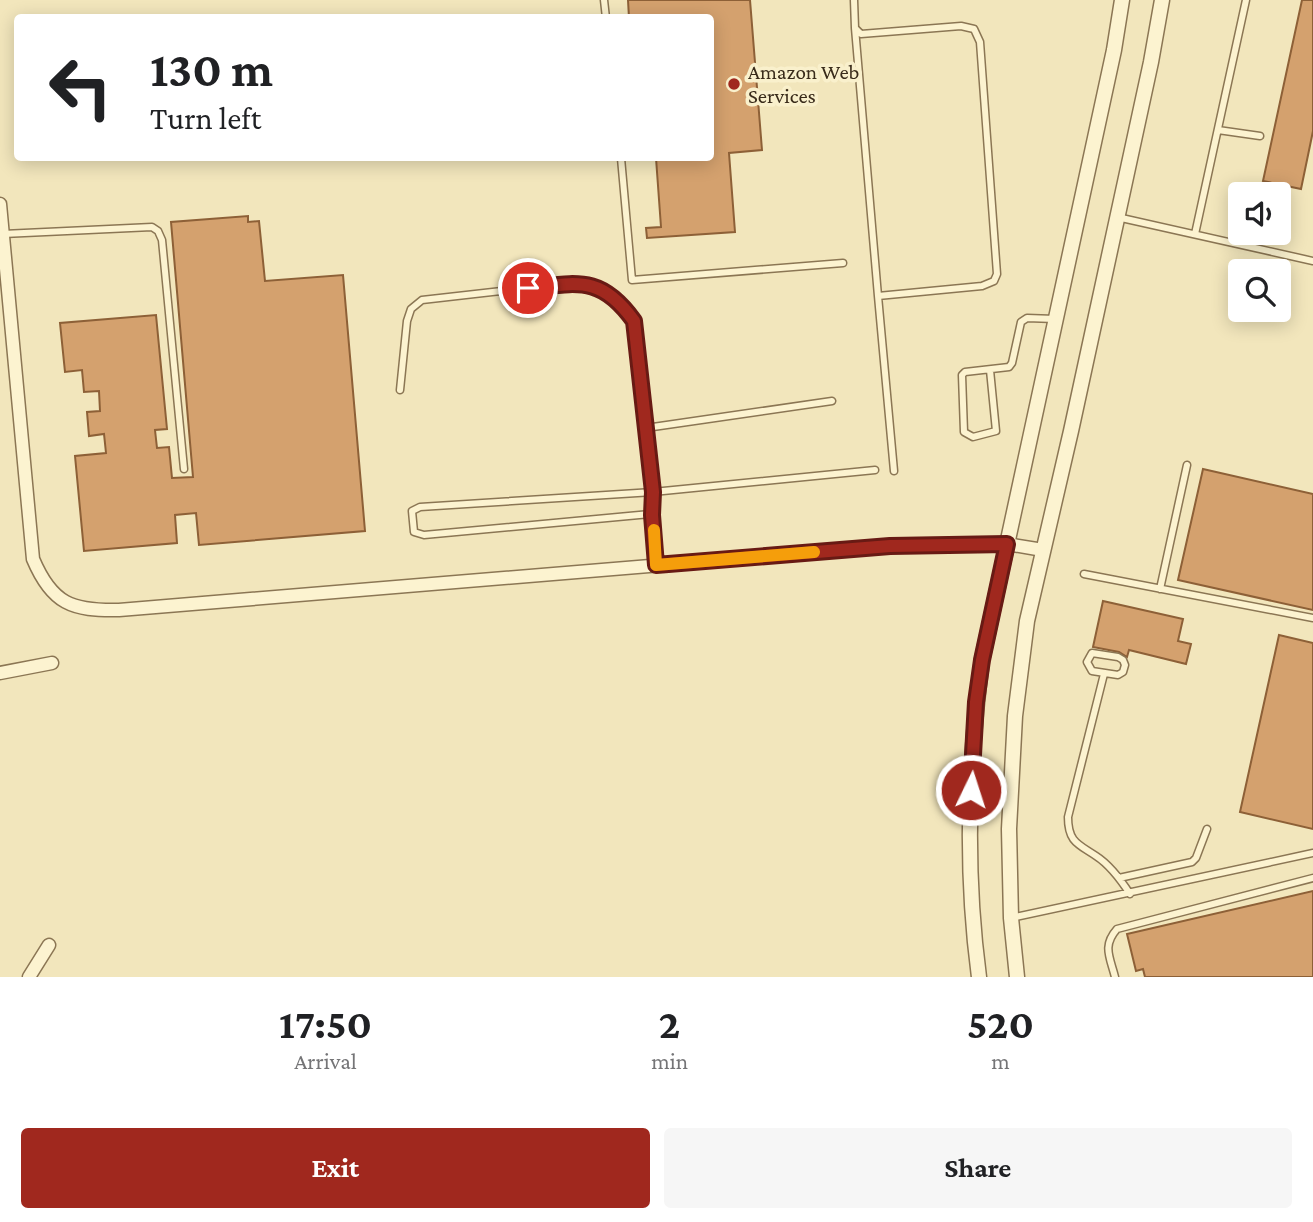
<!DOCTYPE html>
<style>
:root{--surface:#fff;--page:#f6f6f6;--text:#202124;--muted:#757577;--accent:#a0281e}
body{margin:0;font-family:"Crimson Pro",serif;background:var(--page);color:var(--text);height:100vh;display:flex;flex-direction:column;font-size:26px;white-space:nowrap}
*{box-sizing:border-box;margin:0}
p{font-size:23px;color:var(--muted)}
.icon{flex:none;width:38px;height:38px;fill:none;stroke:currentColor;stroke-width:2;stroke-linecap:round;stroke-linejoin:round}
.map{position:relative;height:977px;overflow:hidden}
.panel{display:flex;flex-direction:column;background:var(--surface);flex:1}
.panel>*{flex:none}
.banner{position:absolute;left:14px;top:14px;width:700px;height:147px;border-radius:7px;box-shadow:0 4px 18px #0003;background:#fff;color:var(--text);overflow:hidden}
.tools{position:absolute;left:1228px;top:182px;display:grid;gap:14px}
.tools a{display:grid;place-items:center;width:63px;height:63px;border-radius:7px;background:var(--surface);box-shadow:0 4px 18px #0003;font-size:35px}
.pin{position:absolute;display:grid;place-items:center;width:60px;height:60px;color:#fff;margin:-30px;border:4px solid #fff;border-radius:50%;box-shadow:0 2px 7px #0007}
.me{position:absolute;width:77px;margin:-38px;rotate:4deg;stroke-linejoin:round;filter:drop-shadow(0 0 5px #0008)}
.turn{display:flex;align-items:center;gap:24px;height:147px;padding:0 21px;font-size:32px}
.turn .icon{width:91px;height:91px;stroke-width:2.5}
.turn b{display:block;font-size:49px;line-height:60px}
.eta{display:flex;justify-content:space-evenly;align-items:center;height:119px;text-align:center}
.eta b{font-size:42px;font-weight:700;line-height:49px}
.cta{display:flex;gap:14px;margin-top:auto;padding:14px 21px}
.cta a{flex:1;height:80px;border-radius:7px;background:var(--accent);color:#fff;font-size:28px;font-weight:700;line-height:80px;text-align:center}
.cta a+a{background:var(--page);color:var(--text)}
.map>svg:first-child{display:block}
</style>
<div class="map">
<svg width="1313" height="977" viewBox="0 0 1313 977">
<rect width="100%" height="100%" fill="#f2e6bc"/>
<path fill="#d4a16e" stroke="#8d6037" stroke-width="2" d="M628,0H750L762,150L729,153L735,232L647,238L646,228L661,227L656,158H710V18H629Z
M1302,0H1313V131L1301,189L1263,181Z
M248,216V222L259,221L265,281L343,275L365,531L199,545L196,513L175,515L177,543L84,551L75,456L106,453L104,434L89,436L87,412L100,411L99,391L84,392L82,370L65,372L60,323L156,315L167,429L155,430L157,448L169,447L172,478L193,477L171,222Z
M1203,469L1313,494V610L1178,580Z
M1103,601L1183,619L1178,641L1191,644L1186,664L1129,650L1127,657L1119,652L1093,647Z
M1279,635L1313,643V829L1240,812Z
M1313,891V977H1145L1143,969L1136,971L1127,934Z"/>
<g fill="none" stroke-linecap="round" stroke-linejoin="round">
<defs>
<path id="service" d="M604,0L606,18
M854,0L855,28L861,34L961,26L974,29L980,42L997,274L994,281L982,286L878,296L894,471
M855,28L878,296
M1218,130L1260,136
M621,158L632,280L843,263
M1117,217L1313,261
M3,234L152,227L158,231L162,240L184,469
M1195,234L1246,0
M990,370L996,431L973,437L964,432L962,375L965,372L1009,367L1012,363L1021,322L1027,318L1055,319
M400,390L407,321L411,309L422,300L581,282C604,289 621,302 634,321L653,492L652,515
M646,428L832,401
M656,565L652,515L650,514L424,535L414,532L412,511L420,507L653,492L875,470
M1084,574L1313,618
M1160,589L1187,465
M1092,653L1118,657L1123,660L1125,665L1123,672L1118,675L1092,671L1087,662Z
M1104,674L1068,817C1068,842 1078,844 1096,856C1110,865 1121,880 1130,894
M1119,878L1192,862L1196,858L1207,829
M1011,918L1313,853
M1115,977C1110,957 1102,946 1117,929L1313,878"/>
<path id="minor" d="M0,204L33,559C52,604 72,611 119,610L890,546L1007,544L1043,550
M0,673L52,663
M29,977L49,945"/>
<path id="tertiary" d="M979,977C965,872 968,765 982,660L1114,50L1122,0
M1017,977L1011,918L1009,829L1015,716L1027,621L1071,431L1151,62L1162,0"/>
</defs>
<use href="#service" stroke="#8b7654" stroke-width="9"/>
<use href="#minor" stroke="#8b7654" stroke-width="15"/>
<use href="#tertiary" stroke="#8b7654" stroke-width="17"/>
<use href="#service" stroke="#fcf3d0" stroke-width="6"/>
<use href="#minor" stroke="#fcf3d0" stroke-width="12"/>
<use href="#tertiary" stroke="#fcf3d0" stroke-width="14"/>
</g>
<g fill="none" stroke-linecap="round" stroke-linejoin="round">
<defs>
<path id="route" d="M528,288C578,283 601,275 634,321L653,492L652,515L656,565L890,546L1007,544L982,660L976,702L971,790"/>
</defs>
<use href="#route" stroke="#681a14" stroke-width="18"/>
<use href="#route" stroke="#a0281e" stroke-width="12"/>
<path stroke="#f59e0b" stroke-width="12" d="M654,530L656,565L814,552"/>
</g>
<circle fill="#a0281e" stroke="#f9f0cc" stroke-width="2.5" cx="734" cy="84" r="7"/>
<g text-anchor="middle" stroke-width="7" stroke-linejoin="round" paint-order="stroke">
<g font-size="21" fill="#392b1a" stroke="#f9f0cc" text-anchor="start">
<text x="748" y="79">Amazon Web<tspan x="748" dy="24">Services</tspan></text>
</g>
</g>
</svg>
<div class="tools">
<a><svg class="icon" aria-label="sound" viewBox="0 0 24 24"><path d="M4 9h4l5-4v14l-5-4H4zM17 9q2 3 0 6"/></svg></a>
<a><svg class="icon" aria-label="search" viewBox="0 0 24 24"><circle cx="10" cy="10" r="6"/><path d="M15 15l6 6"/></svg></a>
</div>
<div class="pin" style="left:528px;top:288px;background:#d93025"><svg class="icon" aria-label="arrive" viewBox="0 0 24 24"><path d="M6 21V4h12l-3 4 3 4H6"/></svg></div>
<svg class="me" style="left:971px;top:790px" viewBox="-20 -20 40 40"><circle r="17" fill="#a0281e" stroke="#fff" stroke-width="3"/><path d="M0-11L8 9 0 5-8 9z" fill="#fff"/></svg>
<div class="banner">
<div class="turn"><svg class="icon" aria-label="left" viewBox="0 0 24 24"><path d="M17 20v-9H6M10 6l-5 5 5 5"/></svg><div><b>130 m</b>Turn left</div></div>
</div>
</div>
<section class="panel">
<div class="eta">
<div><b>17:50</b><p>Arrival</p></div>
<div><b>2</b><p>min</p></div>
<div><b>520</b><p>m</p></div>
</div>
<div class="cta"><a>Exit</a><a>Share</a></div>
</section>
